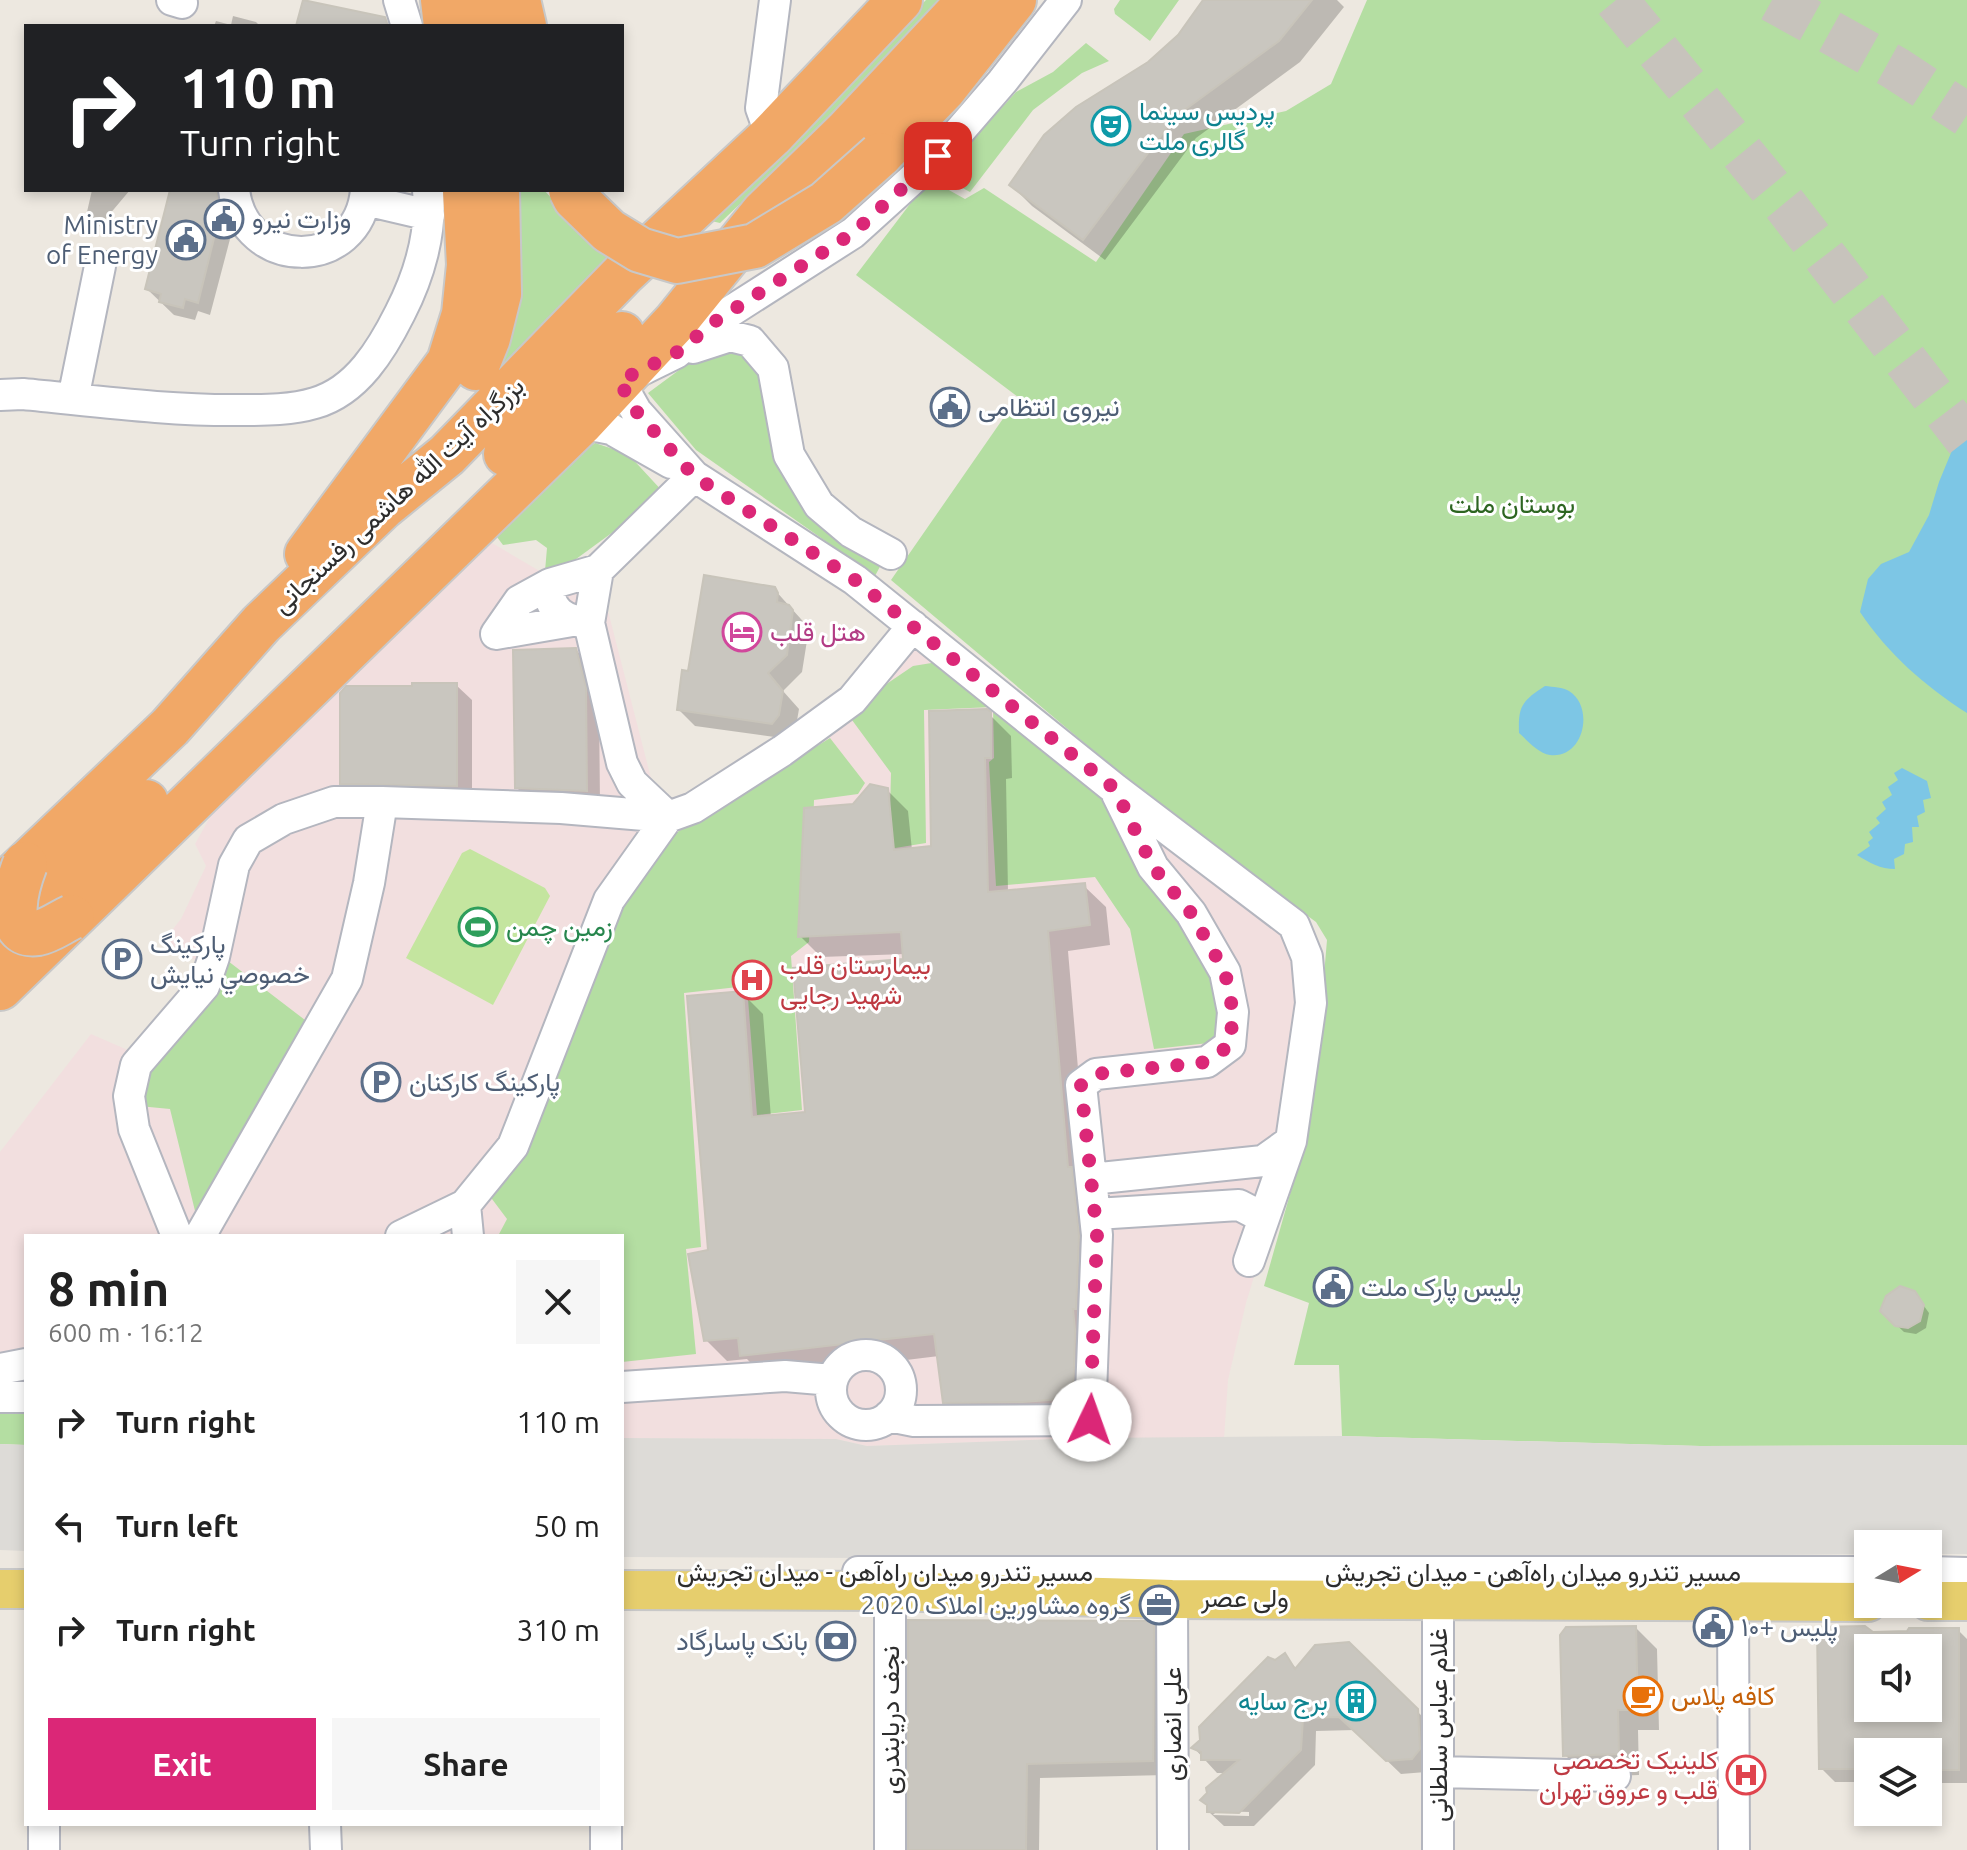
<!DOCTYPE html>
<meta charset="utf-8">
<style>
:root{--surface:#fff;--page:#f6f6f6;--text:#222;--muted:#767676;--accent:#db2777}
body{margin:0;font-family:Ubuntu,Vazirmatn,sans-serif;background:var(--page);color:var(--text);height:100vh;display:flex;flex-direction:column;font-size:30px;white-space:nowrap}
*{box-sizing:border-box;margin:0}
p{font-size:26px;color:var(--muted)}
.icon{flex:none;width:44px;height:44px;fill:none;stroke:currentColor;stroke-width:2;stroke-linecap:round;stroke-linejoin:round}
.map{position:relative;flex:1;overflow:hidden}
.side{position:absolute;left:24px;top:1234px;width:600px;height:592px;display:flex;flex-direction:column;background:var(--surface);border-radius:0px;box-shadow:0 4px 12px #0003}
.side>*{flex:none}
.top-card{position:absolute;left:24px;top:24px;width:600px;height:168px;border-radius:0px;box-shadow:0 4px 12px #0003;background:#202124;color:#fff;overflow:hidden}
.needle{width:52px;rotate:80deg}
.buttons{position:absolute;left:1854px;top:1530px;display:grid;gap:16px}
.buttons a{display:grid;place-items:center;width:88px;height:88px;border-radius:0px;background:var(--surface);box-shadow:0 4px 12px #0003;font-size:40px}
.pin{position:absolute;display:grid;place-items:center;width:68px;height:68px;color:#fff;margin:-34px;border-radius:16px;box-shadow:0 4px 12px #0006}
.me{position:absolute;width:88px;margin:-44px;rotate:3deg;stroke-linejoin:round;filter:drop-shadow(0 0 6px #0008)}
.turn{display:flex;align-items:center;gap:28px;height:168px;padding:0 24px;font-size:36px}
.turn .icon{width:104px;height:104px;stroke-width:2.5}
.turn b{display:block;font-size:56px;line-height:68px}
.round{display:grid;place-items:center;flex:none;width:84px;height:84px;border-radius:0px;background:var(--page)}
.headline{display:flex;align-items:center;justify-content:space-between;height:136px;padding:0 24px}
h1{font-size:48px;font-weight:600;line-height:60px}
.primary-button{display:flex;gap:16px;margin-top:auto;padding:16px 24px}
.primary-button a{flex:1;height:92px;border-radius:0px;background:var(--accent);color:#fff;font-size:32px;font-weight:600;line-height:92px;text-align:center}
.primary-button a+a{background:var(--page);color:var(--text)}
ul{padding:0;list-style:none}
li{display:flex;align-items:center;gap:24px;height:104px;padding:0 24px}
li div{flex:1}
li b{display:block;font-size:30px}
li em{font-style:normal}
.map>svg:first-child{display:block}
</style>
<div class="map">
<svg width="1967" height="1850" viewBox="0 0 1967 1850">
<rect width="100%" height="100%" fill="#ede8e0"/>
<path fill="#f2dfdf" d="M480,536L608,611L652,782L692,817L925,623L1302,925L1294,1145L1246,1303L1228,1380L1224,1439L1085,1438L867,1446L836,1439L622,1438V1236H26V1445L0,1444V1152L91,1034L130,1051L201,964L164,940L181,919L206,866L195,844L224,792Z"/>
<path fill="#b4dea2" d="M926,0H946L893,58L720,223L707,220Z
M1120,0H1179L1150,41L1115,14L1114,9Z
M1367,0H1967V1445L1700,1446L1342,1436L1339,1365H1294L1309,1303L1264,1286L1292,1187L1315,1081L1327,940L1316,922L1165,811L891,580L1018,397L856,275L929,179L965,199L984,188L1096,262L1184,134L1286,111L1331,84Z
M1086,43L1109,61L1082,73L1033,110L970,192L940,176L1016,92L1053,72Z
M511,190H544L594,245L617,262L498,369Z
M713,345L750,349L770,373L779,447L885,557L875,576L696,450L648,393Z
M595,443L628,454L665,494L557,573L545,571L547,548L536,540L503,545L491,529L529,491Z
M950,660L1107,798L1208,958L1224,1037L1209,1043L1154,1049L1130,929L1095,877L996,886L989,762L994,758L993,707L924,710L926,843L889,849L891,773L852,720L885,685L913,666Z
M830,738L865,783L858,794L814,800L809,942L791,956L802,1110L757,1115L747,986L684,993L701,1247L686,1249L696,1354L622,1362V1236H498L507,1219L489,1195L612,918L666,839Z
M228,961L305,1020L196,1215L170,1109L139,1106L149,1061Z
M0,1406H26V1445L0,1444Z"/>
<path fill="#c4e59f" d="M470,849L545,888L550,896L493,1005L406,958L462,853Z"/>
<path fill="#dddbd7" d="M1342,1436L1700,1446L1967,1445V1554H1928V1544H1868V1554L1323,1560L622,1557V1438L836,1439L867,1446L1085,1438Z
M0,1444L26,1445V1551L0,1550Z"/>
<path fill="#7dc6e5" d="M1967,414V713C1925,686 1888,654 1860,612L1868,579L1881,564L1909,552L1929,515L1939,482Z
M1545,686C1553,687 1563,687 1569,691C1595,707 1584,759 1550,755C1538,753 1527,740 1519,733C1518,706 1522,701 1545,686Z
M1902,768L1927,781L1931,798L1923,800L1925,812L1917,816L1919,827H1912L1913,842L1905,844L1904,854L1894,859L1895,869C1880,869 1870,863 1857,855L1870,846L1868,842L1873,838L1869,832L1880,823L1876,818L1886,809L1882,802L1892,795L1888,787L1898,780L1894,773Z"/>
<path fill="#0003" fill-rule="evenodd" d="M1206,0H1337L1344,7L1300,62L1196,138L1105,260L1032,206L1011,185L1179,36Z
M233,16L256,22L260,26H214L216,21L231,25Z
M92,190H130L93,234L84,225Z
M172,190H234V224L210,315L198,311L195,320L174,315L147,289Z
M774,589L809,628L802,672L783,691L799,709L795,732L789,739L695,726L679,710L690,673Z
M576,650L590,665L599,702L600,804L531,802L517,788Z
M456,685L472,700V801L357,799L342,783Z
M986,711L1011,736L1012,778L1006,779L1008,892L1084,886L1106,907L1110,945L1068,951L1088,1186L1093,1419L966,1423L945,1402L939,1356L898,1361L900,1373L879,1375L868,1365L763,1376L747,1359L727,1361L706,1340L711,1252L742,993L763,1014L771,1118L807,1114L905,961V954L821,957L800,936L854,806L887,790L908,811L912,850L933,848Z
M1914,1292L1929,1313L1926,1328L1916,1334L1904,1332L1882,1311Z
M1153,1623L1167,1638L1166,1775L1040,1778L1039,1850H909Z
M1636,1628L1657,1649L1659,1730H1638L1639,1775L1587,1777L1565,1755Z
M1958,1630L1967,1639V1783H1928V1752H1868V1782H1835L1821,1768L1873,1634ZM1868,1648H1928V1708H1868Z
M1349,1644L1431,1725L1426,1772L1401,1774L1355,1730L1316,1731L1315,1765L1254,1826H1224L1209,1812L1226,1773H1217L1194,1748L1284,1656L1297,1669ZM1217,1811L1249,1812V1816L1213,1815Z"/>
<path fill="#c9c6bf" stroke="#c8c4ba" stroke-width="2" fill-rule="evenodd" d="M303,0L385,17L388,26H296Z
M1203,0H1312L1279,41L1175,117L1083,240L1009,185L1044,135L1076,107L1148,62L1178,35Z
M170,190H216L221,210L198,303L185,299L183,308L159,302L161,294L145,289Z
M704,575L775,587L778,593L777,602L789,605L793,610L787,655L768,673L783,691L779,715L772,724L677,710L682,670L688,671Z
M576,648L586,687L587,791L515,788L513,650Z
M412,683H457V786L340,784V693L346,686H412Z
M987,709L991,712V758H985L988,892L1085,883L1090,925L1048,931L1068,1167H1072L1079,1236L1076,1309H1073L1075,1330L1073,1398L1023,1402L943,1403L934,1334L878,1340L880,1352L855,1355L852,1343L740,1356L738,1338L704,1341L688,1254L708,1250L687,996L743,991L752,1117L805,1112L793,968L903,959L901,932L798,937L804,808L853,804L870,784L888,788L894,850L931,846L929,711Z
M1900,1286L1915,1291L1924,1305L1920,1321L1908,1328L1895,1326L1880,1311L1886,1296Z
M908,1620L1154,1621L1153,1761L1027,1764L1026,1850H908Z
M1636,1626L1638,1710H1618L1619,1754L1563,1756L1560,1635L1566,1627Z
M1865,1626L1873,1632L1907,1631L1909,1628H1959V1770H1928V1752H1868V1769H1819L1817,1627ZM1868,1648H1928V1708H1868Z
M1349,1642L1418,1709L1420,1749L1412,1759L1386,1761L1339,1717L1303,1718L1301,1750L1239,1813L1207,1812V1805L1200,1800L1207,1793L1206,1788L1239,1760H1201V1752L1191,1748L1200,1740L1199,1727L1268,1657L1275,1660L1285,1653L1295,1669L1315,1645Z"/>
<g fill="none" stroke-linecap="round" stroke-linejoin="round">
<path stroke="#c7c3bc" stroke-width="44" stroke-dasharray="44 22" stroke-linecap="butt" d="M1616,0L1785,205L1967,440
M1772,0L1895,68L1967,115"/>
<defs>
<path id="minor" d="M172,0L182,3
M399,0L407,26
M771,136L761,108L775,0
M234,190C244,272 359,273 366,190
M365,200L429,215
M693,348L730,336L750,341L773,368L789,455L819,505L851,532L891,554
M0,395L23,394C96,401 169,411 242,410C266,410 292,410 315,403C357,391 382,349 400,313C419,276 432,232 428,190
M73,399L100,266
M581,423L611,429L671,463
M694,476L636,411L619,381L676,353L717,320L853,233L938,156L1002,82L1066,0
M598,570L694,476L855,580L1115,789L1294,925L1307,957L1311,1003L1291,1141L1249,1261
M598,570L589,623C565,621 547,611 550,584Z
M550,584L519,601L496,634L572,621
M1091,1179L1263,1161L1291,1141
M465,1205L468,1236
M1096,1214L1239,1205L1264,1218
M177,1236L134,1129L129,1096L136,1065L204,986L214,957L234,865L248,840L284,819L334,802H382
M200,1236L347,979L369,883L382,802L561,808L668,817L693,808L782,751L852,700L913,626
M401,1236L465,1205L513,1146L609,900L668,817L632,783L622,763L589,623
M831 1390a35 35 0 1 1 70 0a35 35 0 1 1-70 0Z
M0,1369L26,1364
M622,1387L785,1376L832,1380
M0,1397H26
M889,1416L914,1421L1090,1420L1097,1235L1081,1085L1096,1074L1207,1062L1230,1045L1233,1012L1225,972L1191,913L1153,867L1117,794
M858,1572H1868
M1928,1572L1967,1573
M890,1591V1850
M1172,1599L1173,1850
M1438,1600V1850
M1733,1602L1734,1850
M1438,1772L1615,1776
M44,1824V1850
M325,1824L326,1850
M606,1824V1850"/>
<path id="major" d="M0,1589H26
M622,1590L890,1591L1172,1599L1868,1602
M1928,1601H1967"/>
<path id="highway" d="M443,0L446,26
M475,0L481,26
M518,0L524,26
M880,155L943,90L1014,0
M476,368L488,338L499,294L497,190
M506,454L622,334
M307,554L449,362L464,314L469,265L465,190
M0,889L170,727L261,624L383,507L447,455L623,274L771,136L900,0
M0,945L146,802
M0,988L581,423L676,321L763,213L846,132L970,0"/>
</defs>
<use href="#minor" stroke="#b4b6bf" stroke-width="34"/>
<use href="#major" stroke="#c8c8c8" stroke-width="42"/>
<use href="#highway" stroke="#c8c8c8" stroke-width="48"/>
<use href="#minor" stroke="#fff" stroke-width="30"/>
<use href="#major" stroke="#e6ce6d" stroke-width="38"/>
<use href="#highway" stroke="#f1a867" stroke-width="44"/>
<defs>
<path id="highway-bridge" d="M571,190L575,198L609,231L640,250L677,261L755,246L826,203L880,155
M25,864C18,882 0,939 38,933C49,931 61,922 72,917"/>
</defs>
<use href="#highway-bridge" stroke="#c8c8c8" stroke-width="48" stroke-linecap="butt"/>
<use href="#highway-bridge" stroke="#f1a867" stroke-width="44"/>
</g>
<g fill="none" stroke-linecap="round" stroke-linejoin="round">
<path stroke="#db2777" stroke-width="14" stroke-dasharray="0 25.2" d="M938,156L853,233L717,320L676,353L619,381L636,411L694,476L855,580L1115,789L1153,867L1191,913L1225,972L1233,1012L1230,1045L1207,1062L1096,1074L1081,1085L1097,1235L1090,1420"/>
</g>
<defs>
<symbol id="theatre-ring" viewBox="-11 -11 22 22"><circle r="9.5" fill="#fff" stroke="#0f9aa8" stroke-width="1.5"/><path d="M-5-5.5Q0-4 5-5.5V0Q5 5 0 6Q-5 5-5 0ZM-3.3-2.5H-1v1.5H-3.3ZM1-2.5H3.3v1.5H1ZM-2.8 1Q0 5.5 2.8 1Z" fill="#0f9aa8"/></symbol>
<symbol id="civic-ring" viewBox="-11 -11 22 22"><circle r="9.5" fill="#fff" stroke="#5c6f8a" stroke-width="1.5"/><path d="M-.6-6.5H3V-4.5H.6V-3L4-1V1h2V6H-6V1h2V-1L-.6-3ZM-1.2 2.5V6h2.4V2.5Z" fill="#5c6f8a"/></symbol>
<symbol id="hotel-ring" viewBox="-11 -11 22 22"><circle r="9.5" fill="#fff" stroke="#d1479c" stroke-width="1.5"/><path d="M-6-4.5h1.5V1H6V5H4.5V3h-9V5H-6ZM-4 0a1.8 1.8 0 1 1 3.6 0ZM.5 0V-2.5h3Q6-2.5 6 0Z" fill="#d1479c"/></symbol>
<symbol id="stadium-ring" viewBox="-11 -11 22 22"><circle r="9.5" fill="#fff" stroke="#2e9e5b" stroke-width="1.5"/><path d="M0-5a6.5 5 0 1 0 0 10a6.5 5 0 1 0 0-10ZM-3.5-1.8h7v3.6h-7Z" fill="#2e9e5b"/></symbol>
<symbol id="parking-ring" viewBox="-11 -11 22 22"><circle r="9.5" fill="#fff" stroke="#5c6f8a" stroke-width="1.5"/><path d="M-3.5-5.5H1a3.5 3.5 0 0 1 0 7H-1V5.5H-3.5ZM-1-3.4V-.6H.8a1.4 1.4 0 0 0 0-2.8Z" fill="#5c6f8a"/></symbol>
<symbol id="hospital-ring" viewBox="-11 -11 22 22"><circle r="9.5" fill="#fff" stroke="#e0444e" stroke-width="1.5"/><path d="M-5-5h3v3.5h4V-5h3V5h-3V1.5h-4V5h-3Z" fill="#e0444e"/></symbol>
<symbol id="office-ring" viewBox="-11 -11 22 22"><circle r="9.5" fill="#fff" stroke="#5c6f8a" stroke-width="1.5"/><path d="M-6-3h4V-5.5h4V-3h4V5H-6ZM-1-4.5V-3h2v-1.5ZM-6 0V1H6V0Z" fill="#5c6f8a"/></symbol>
<symbol id="bank-ring" viewBox="-11 -11 22 22"><circle r="9.5" fill="#fff" stroke="#5c6f8a" stroke-width="1.5"/><path d="M-6-4H6V4H-6ZM0-2.3a2.3 2.3 0 1 0 0 4.6a2.3 2.3 0 1 0 0-4.6Z" fill="#5c6f8a"/></symbol>
<symbol id="cafe-ring" viewBox="-11 -11 22 22"><circle r="9.5" fill="#fff" stroke="#e8710a" stroke-width="1.5"/><path d="M-5.5-4.5H6V0H3Q3 3.5 0 3.5H-2.5Q-5.5 3.5-5.5 0ZM3-3.2v2h1.7v-2ZM-6 4.5H4V6H-6Z" fill="#e8710a"/></symbol>
<symbol id="building-ring" viewBox="-11 -11 22 22"><circle r="9.5" fill="#fff" stroke="#0f9aa8" stroke-width="1.5"/><path d="M-4-6H4V6H1V3H-1V6H-4ZM-2.5-4.3h1.7v1.8h-1.7ZM.8-4.3h1.7v1.8H.8ZM-2.5-1h1.7V.8h-1.7ZM.8-1h1.7V.8H.8Z" fill="#0f9aa8"/></symbol>
</defs>
<g fill-rule="evenodd">
<use href="#theatre-ring" x="1089" y="104" width="44" height="44"/>
<use href="#civic-ring" x="202" y="197" width="44" height="44"/>
<use href="#civic-ring" x="164" y="218" width="44" height="44"/>
<use href="#civic-ring" x="928" y="385" width="44" height="44"/>
<use href="#hotel-ring" x="720" y="610" width="44" height="44"/>
<use href="#stadium-ring" x="456" y="905" width="44" height="44"/>
<use href="#parking-ring" x="100" y="937" width="44" height="44"/>
<use href="#hospital-ring" x="730" y="958" width="44" height="44"/>
<use href="#parking-ring" x="359" y="1060" width="44" height="44"/>
<use href="#civic-ring" x="1311" y="1265" width="44" height="44"/>
<use href="#office-ring" x="1137" y="1583" width="44" height="44"/>
<use href="#civic-ring" x="1691" y="1605" width="44" height="44"/>
<use href="#bank-ring" x="814" y="1619" width="44" height="44"/>
<use href="#cafe-ring" x="1621" y="1674" width="44" height="44"/>
<use href="#building-ring" x="1334" y="1679" width="44" height="44"/>
<use href="#hospital-ring" x="1724" y="1753" width="44" height="44"/>
</g>
<g text-anchor="middle" stroke-width="6" stroke-linejoin="round" paint-order="stroke">
<g font-size="26" fill="#0d838f" stroke="#fff" text-anchor="start">
<text x="1139" y="120">پردیس سینما<tspan x="1139" dy="30">گالری ملت</tspan></text>
<text x="1328" y="1710" text-anchor="end">برج سایه</text>
</g>
<g font-size="26" fill="#4e5e75" stroke="#fff" text-anchor="start">
<text x="252" y="228">وزارت نیرو</text>
<text x="158" y="234" text-anchor="end">Ministry<tspan x="158" dy="30">of Energy</tspan></text>
<text x="978" y="416">نیروی انتظامی</text>
<text x="150" y="953">پاركينگ<tspan x="150" dy="30">خصوصي نيايش</tspan></text>
<text x="409" y="1091">پارکینگ کارکنان</text>
<text x="1361" y="1296">پلیس پارک ملت</text>
<text x="1131" y="1614" text-anchor="end">گروه مشاورین املاک 2020</text>
<text x="1741" y="1636">پلیس +۱۰</text>
<text x="808" y="1650" text-anchor="end">بانک پاسارگاد</text>
</g>
<g font-size="26" fill="#2d2d2d" stroke="#fff">
<text transform="translate(398 495) rotate(-43)" y="9">بزرگراه آیت الله هاشمی رفسنجانی</text>
<text x="885" y="1581">مسیر تندرو میدان راه‌آهن - میدان تجریش</text>
<text x="1533" y="1581">مسیر تندرو میدان راه‌آهن - میدان تجریش</text>
<text x="1245" y="1607">ولی عصر</text>
<text transform="translate(890 1720) rotate(-90)" y="9">نجف دریابندری</text>
<text transform="translate(1172 1724) rotate(-90)" y="9">علی انصاری</text>
<text transform="translate(1438 1725) rotate(-90)" y="9">غلام عباس سلطانی</text>
</g>
<g font-size="26" fill="#2d6521" stroke="#fff">
<text x="1512" y="513">بوستان ملت</text>
</g>
<g font-size="26" fill="#b23c85" stroke="#fff" text-anchor="start">
<text x="770" y="641">هتل قلب</text>
</g>
<g font-size="26" fill="#27864d" stroke="#fff" text-anchor="start">
<text x="506" y="936">زمین چمن</text>
</g>
<g font-size="26" fill="#be3a42" stroke="#fff" text-anchor="start">
<text x="780" y="974">بیمارستان قلب<tspan x="780" dy="30">شهید رجایی</tspan></text>
<text x="1718" y="1769" text-anchor="end">کلینیک تخصصی<tspan x="1718" dy="30">قلب و عروق تهران</tspan></text>
</g>
<g font-size="26" fill="#c56008" stroke="#fff" text-anchor="start">
<text x="1671" y="1705">کافه پلاس</text>
</g>
</g>
</svg>
<div class="buttons">
<a><svg class="needle" viewBox="-14 -14 28 28"><path d="M0-13l5 13h-10z" fill="#e53935"/><path d="M0 13l5-13h-10z" fill="#767676"/></svg></a>
<a><svg class="icon" aria-label="sound" viewBox="0 0 24 24"><path d="M4 9h4l5-4v14l-5-4H4zM17 9q2 3 0 6"/></svg></a>
<a><svg class="icon" aria-label="layers" viewBox="0 0 24 24"><path d="M12 4l9 5-9 5-9-5zM3 14l9 5 9-5"/></svg></a>
</div>
<div class="pin" style="left:938px;top:156px;background:#d93025"><svg class="icon" aria-label="arrive" viewBox="0 0 24 24"><path d="M6 21V4h12l-3 4 3 4H6"/></svg></div>
<svg class="me" style="left:1090px;top:1420px" viewBox="-20 -20 40 40"><circle r="19" fill="#fff"/><path d="M0-13L10 11 0 6-10 11z" fill="#db2777"/></svg>
<div class="top-card">
<div class="turn"><svg class="icon" aria-label="right" viewBox="0 0 24 24"><path d="M7 20v-9h11M14 6l5 5-5 5"/></svg><div><b>110 m</b>Turn right</div></div>
</div>
<section class="side">
<div class="headline"><div><h1>8 min</h1><p>600 m · 16:12</p></div><a class="round"><svg class="icon" aria-label="close" viewBox="0 0 24 24"><path d="M6 6l12 12M18 6L6 18"/></svg></a></div>
<ul>
<li><svg class="icon" aria-label="right" viewBox="0 0 24 24"><path d="M7 20v-9h11M14 6l5 5-5 5"/></svg><div><b>Turn right</b></div><em>110 m</em></li>
<li><svg class="icon" aria-label="left" viewBox="0 0 24 24"><path d="M17 20v-9H6M10 6l-5 5 5 5"/></svg><div><b>Turn left</b></div><em>50 m</em></li>
<li><svg class="icon" aria-label="right" viewBox="0 0 24 24"><path d="M7 20v-9h11M14 6l5 5-5 5"/></svg><div><b>Turn right</b></div><em>310 m</em></li>
</ul>
<div class="primary-button"><a>Exit</a><a>Share</a></div>
</section>
</div>
